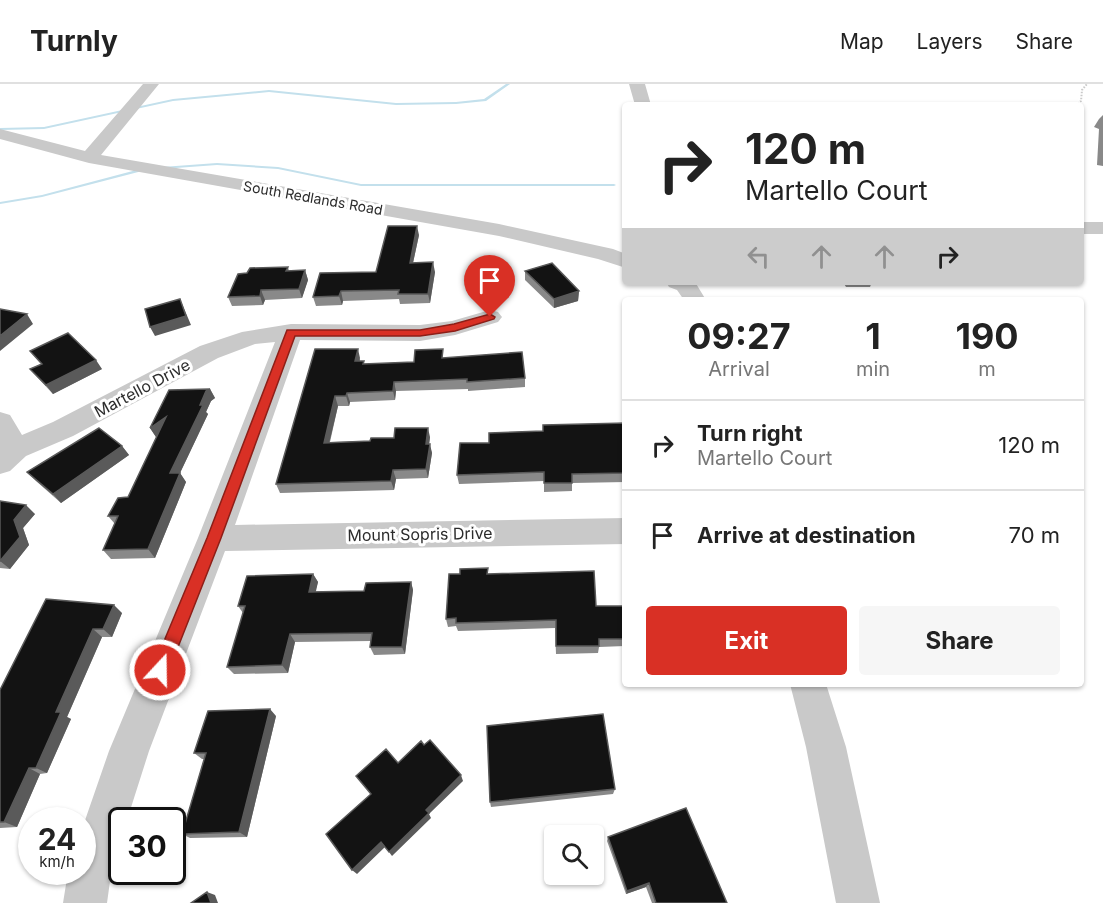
<!DOCTYPE html>
<style>
:root{--surface:#fff;--page:#f6f6f6;--text:#222;--muted:#767676;--line:#e0e0e0;--accent:#d93025}
body{margin:0;font-family:Inter,sans-serif;background:var(--page);color:var(--text);height:100vh;display:flex;flex-direction:column;font-size:22px;white-space:nowrap}
*{box-sizing:border-box;margin:0}
p{font-size:20px;color:var(--muted)}
.icon{flex:none;width:33px;height:33px;fill:none;stroke:currentColor;stroke-width:2;stroke-linecap:round;stroke-linejoin:round}
.map{position:relative;flex:1;overflow:hidden}
.panel{position:absolute;left:622px;top:213px;width:462px;height:390px;display:flex;flex-direction:column;background:var(--surface);border-radius:6px;box-shadow:0 2px 4px #0004}
.panel>*{flex:none}
.top-card{position:absolute;left:622px;top:18px;width:462px;height:183px;border-radius:6px;box-shadow:0 2px 4px #0004;background:#fff;color:var(--text);overflow:hidden}
.controls{position:absolute;left:544px;top:741px;display:grid;gap:12px}
.controls a{display:grid;place-items:center;width:60px;height:60px;border-radius:6px;background:var(--surface);box-shadow:0 2px 4px #0004;font-size:30px}
.speed{position:absolute;left:18px;top:723px;display:flex;gap:12px;font-size:30px;font-weight:700;text-align:center}
.speed>*{display:grid;place-content:center;width:78px;height:78px;border-radius:50%;background:var(--surface);box-shadow:0 2px 4px #0004;line-height:1}
.speed small{font-size:15px;font-weight:400}
.speed .limit{border:3px solid #111;border-radius:9px;background:#fff;color:#111}
.pin{position:absolute;display:grid;place-items:center;width:51px;height:51px;color:#fff;margin:-62px -26px;border-radius:50% 50% 50% 0;rotate:-45deg;box-shadow:0 0 6px #0007}
.pin .icon{rotate:45deg}
.me{position:absolute;width:66px;margin:-33px;rotate:21deg;stroke-linejoin:round;filter:drop-shadow(0 0 4px #0008)}
.turn{display:flex;align-items:center;gap:21px;height:126px;padding:0 24px;font-size:27px}
.turn .icon{width:78px;height:78px;stroke-width:2.5}
.turn b{display:block;font-size:42px;line-height:51px}
.lanes{display:flex;align-items:center;height:57px;padding:0 24px;background:#0003;justify-content:center;gap:30px;direction:ltr}
.lanes .off{opacity:.35}
.eta{display:flex;justify-content:space-evenly;align-items:center;height:102px;text-align:center}
.eta b{font-size:36px;font-weight:700;line-height:42px}
.action{display:flex;gap:12px;margin-top:auto;padding:12px 24px}
.action a{flex:1;height:69px;border-radius:6px;background:var(--accent);color:#fff;font-size:24px;font-weight:700;line-height:69px;text-align:center}
.action a+a{background:var(--page);color:var(--text)}
ul{padding:0;list-style:none}
li{display:flex;align-items:center;gap:18px;height:90px;padding:0 24px;border-top:2px solid var(--line)}
li div{flex:1}
li b{display:block;font-size:22px}
li em{font-style:normal}
header{display:flex;align-items:center;gap:36px;box-sizing:border-box;height:84px;padding:0 30px;background:var(--surface);border-bottom:2px solid var(--line)}
header strong{font-size:28px}
nav{display:flex;gap:33px;margin-inline-start:auto;font-size:21px}
.map>svg:first-child{display:block}
</style>
<header>
<strong>Turnly</strong>
<nav><a>Map</a><a>Layers</a><a>Share</a></nav>
</header>
<div class="map">
<svg width="1103" height="819" viewBox="0 0 1103 819">
<rect width="100%" height="100%" fill="#fff"/>
<g fill="none" stroke-linecap="round" stroke-linejoin="round">
<path fill="#c3e0ec" fill-rule="evenodd" d="M506,0H510L486,17L456,20L396,21L269,8L173,17L44,45L0,46V44L44,43L173,15L269,6L396,19L456,18L484,15Z
M217,79L278,83L361,100H614L616,101L614,102H361L278,85L217,81L162,85L160,84L162,83Z
M144,84H146V86L42,113L0,120V118L42,111Z"/>
<path stroke="#c9c9c9" stroke-width="2" stroke-dasharray="1.5 1.5" stroke-linecap="butt" d="M1075,21L1081,17L1082,6L1087,0"/>
<path fill="#c9c9c9" fill-rule="evenodd" d="M143,0H159L101,71L499,140L613,165L626,170V184L598,175L499,152L89,79L0,55V45L85,67Z
M629,0H645L651,21H635Z
M1082,138H1103V150H1082Z
M666,198H695L706,216H684L677,206L669,203Z
M490,226L498,228L502,233L498,238L455,251L420,257L300,256L235,441L626,434V460L225,467L149,667L127,736H122V755L111,790L107,819H63L68,788H82V745L109,667L198,454L275,258L255,260L218,274L73,352L26,372L10,387L0,390V328L10,331L22,351L53,338L200,262L242,248L291,240L420,241L452,237Z
M790,600H826L846,663L880,819H836L806,663Z"/>
</g>
<path fill="#898989" d="M1103,31V82L1097,81L1099,45L1094,43L1099,35Z
M419,151L413,179L435,188L430,219L400,220L399,215L343,217L342,221L316,222L313,213L376,188Z
M288,183L289,187L305,186L308,196L302,214L265,216L263,221L232,222L228,213L247,189Z
M525,187L579,207L578,217L554,224L525,196Z
M843,198H872L870,203H846Z
M30,267L102,285L53,310L38,294L30,285L41,280Z
M360,274V277L365,280L414,278L444,274L525,294V303L468,307V305L396,307L395,316L350,318L349,322H338L330,358L370,357L430,353L429,360L432,369L428,394L396,395L394,406L280,409L276,400Z
M210,305L215,314L211,317L206,328L208,330L180,389L186,398L155,474L111,475L103,466L115,440L108,432L128,413L157,352L156,353L150,344Z
M626,339V398L572,399V407L544,408V397L459,400L457,391L489,359L543,347Z
M122,362L129,371L61,419L36,397L27,388Z
M0,417L35,430L23,444L29,461L10,485L0,484Z
M313,490L318,498L315,508L364,507L411,498L413,506L405,570L374,571L370,563L371,557L295,558L288,589L234,590L227,583L243,529L238,522Z
M488,490L596,522H626L625,562L599,563L598,569L556,570L555,544L458,547L456,542L448,543L446,535Z
M46,515L122,529L112,553H102L67,633L71,635L47,689L40,690L17,743L0,744V606Z
M276,632L247,753L190,754L182,750L204,675H202L194,669Z
M615,705L613,710L491,723L490,718Z
M608,753L727,819H652L646,803L626,810L607,757Z"/>
<path fill="#5a5a5a" d="M417,142L419,151L411,188L410,179Z
M433,178L435,188L430,219L428,210Z
M305,186L308,196L302,214L299,205Z
M261,206L265,216L263,221L260,212Z
M341,207L343,217L342,221L339,212Z
M579,207L578,217L554,224V215Z
M180,215L191,241L155,252L150,243Z
M27,230L33,240L0,267V252Z
M358,265L360,274L357,286L355,277Z
M96,276L102,285L53,310L46,301Z
M394,298L396,307L395,316L393,307Z
M210,305L215,314L211,317L206,328L208,330L180,389L186,398L155,474L148,465L170,389L206,307Z
M347,309L350,318L349,322L346,312Z
M335,312L338,322L327,368L324,359Z
M166,333L172,343L156,353L150,344Z
M428,344L430,353L428,369L426,360Z
M430,360L432,369L428,394L426,385Z
M122,362L129,371L61,419L53,410Z
M393,386L396,395L394,406L391,397Z
M26,421L35,430L23,444L29,461L10,485L0,477L14,436Z
M313,490L318,498L314,516L309,508Z
M411,498L413,506L405,570L402,563Z
M114,521L122,529L112,553L103,545Z
M93,545L102,553L67,633L71,635L47,689L36,684L56,628Z
M290,550L295,558L288,589L282,581Z
M270,625L276,632L247,753L239,748Z
M29,684L40,690L17,743L4,738Z
M461,691L463,697L429,730L431,734L392,772L389,768L426,726Z
M381,758L385,763L357,790L352,786Z
M649,799L646,803L626,810L627,807Z
M207,808L215,811L218,819H211Z"/>
<path fill="#131313" stroke="#5a5a5a" stroke-width="1.5" d="M388,142H417L410,179L433,178L428,210H398L399,206L341,207L339,212L313,213L320,189L376,188Z
M552,179L579,207L554,215L525,187Z
M288,183L286,187L305,186L299,205L261,206L260,212L228,213L238,190L247,189L250,184Z
M180,215L186,232L150,243L145,225Z
M0,225L27,230L0,252Z
M68,249L96,276L46,301L30,285L42,280L30,267Z
M315,265H358L355,277H364L363,280L414,278L415,266L443,265L442,274L522,268L525,294L467,298V295L394,298L393,307L347,309L346,312H335L324,359L370,357L371,354H394L395,344H428L426,360H430L426,385L393,386L391,397L276,400Z
M210,305L206,307L200,321H203L170,389H180L148,465L103,466L118,432H108L118,414L128,413L166,333L150,344L169,306Z
M626,339V389L572,390V399H544V388L457,391L460,359H489V349L543,347V341Z
M99,344L122,362L53,410L27,388Z
M0,417L26,421L14,436L20,453L0,477Z
M488,484L487,490L594,487L596,522H626V555H599V562H556V536L456,539V534L446,535L449,490H460V485Z
M313,490L309,508L364,507L366,499L411,498L402,563H370L372,549L290,550L282,581L227,583L245,522H238L247,492Z
M46,515L114,521L103,545H93L56,628H61L36,684H29L4,738H0V606Z
M270,625L239,748L182,750L206,669H194L208,627Z
M603,630L615,705L490,718L487,642Z
M430,656L461,691L426,726L429,729L389,768L381,758L352,786L326,750L371,710L356,692L386,665L398,679L421,657L424,661Z
M686,724L727,819H656L649,799L627,807L608,753Z
M207,808L211,819H191Z"/>
<path fill="#d93025" stroke="#8d1f18" stroke-width="1.5" d="M490,230L495,233L494,235L455,247L420,252H295L221,454L169,586L166,591L160,594L155,591L152,586L207,454L287,246H420L454,240Z"/>
<g text-anchor="middle" stroke-width="6" stroke-linejoin="round" paint-order="stroke">
<g font-size="14" fill="#2c2c2c" stroke="#fff">
<text transform="translate(313 114) rotate(10)" y="5">South Redlands Road</text>
</g>
<g font-size="16" fill="#2c2c2c" stroke="#fff">
<text transform="translate(142 304) rotate(-28)" y="6">Martello Drive</text>
<text transform="translate(420 450) rotate(-1)" y="6">Mount Sopris Drive</text>
</g>
</g>
</svg>
<div class="controls">
<a><svg class="icon" aria-label="search" viewBox="0 0 24 24"><circle cx="10" cy="10" r="6"/><path d="M15 15l6 6"/></svg></a>
</div>
<div class="speed"><div>24<small>km/h</small></div><div class="limit">30</div></div>
<div class="pin" style="left:490px;top:233px;background:#d93025"><svg class="icon" aria-label="arrive" viewBox="0 0 24 24"><path d="M6 21V4h12l-3 4 3 4H6"/></svg></div>
<svg class="me" style="left:160px;top:586px" viewBox="-20 -20 40 40"><circle r="17" fill="#d93025" stroke="#fff" stroke-width="3"/><path d="M0-11L8 9 0 5-8 9z" fill="#fff"/></svg>
<div class="top-card">
<div class="turn"><svg class="icon" aria-label="right" viewBox="0 0 24 24"><path d="M7 20v-9h11M14 6l5 5-5 5"/></svg><div><b>120 m</b>Martello Court</div></div>
<div class="lanes"><svg class="icon off" aria-label="left" viewBox="0 0 24 24"><path d="M17 20v-9H6M10 6l-5 5 5 5"/></svg><svg class="icon off" aria-label="ahead" viewBox="0 0 24 24"><path d="M12 20V5M6 11l6-6 6 6"/></svg><svg class="icon off" aria-label="ahead" viewBox="0 0 24 24"><path d="M12 20V5M6 11l6-6 6 6"/></svg><svg class="icon" aria-label="right" viewBox="0 0 24 24"><path d="M7 20v-9h11M14 6l5 5-5 5"/></svg></div>
</div>
<section class="panel">
<div class="eta">
<div><b>09:27</b><p>Arrival</p></div>
<div><b>1</b><p>min</p></div>
<div><b>190</b><p>m</p></div>
</div>
<ul>
<li><svg class="icon" aria-label="right" viewBox="0 0 24 24"><path d="M7 20v-9h11M14 6l5 5-5 5"/></svg><div><b>Turn right</b><p>Martello Court</p></div><em>120 m</em></li>
<li><svg class="icon" aria-label="arrive" viewBox="0 0 24 24"><path d="M6 21V4h12l-3 4 3 4H6"/></svg><div><b>Arrive at destination</b></div><em>70 m</em></li>
</ul>
<div class="action"><a>Exit</a><a>Share</a></div>
</section>
</div>
